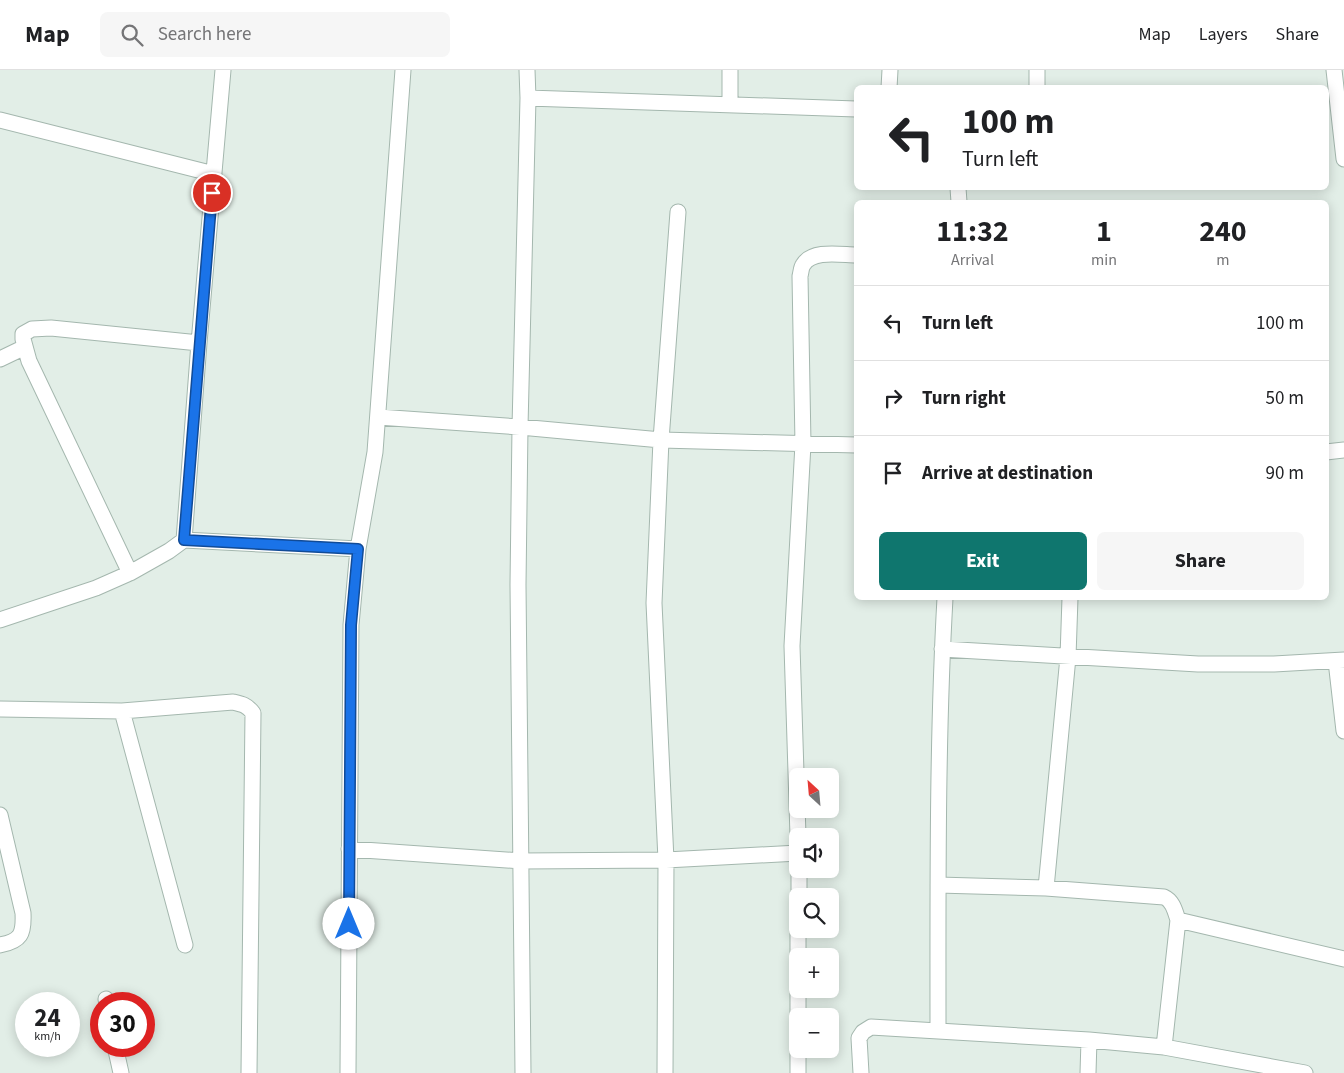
<!DOCTYPE html>
<meta charset="utf-8">
<style>
:root{--surface:#fff;--page:#f6f6f6;--text:#202124;--muted:#757577;--line:#e0e0e0;--accent:#0f766e}
body{margin:0;font-family:"Source Sans 3",sans-serif;background:var(--page);color:var(--text);height:100vh;display:flex;flex-direction:column;font-size:19px;white-space:nowrap}
*{box-sizing:border-box;margin:0}
p{font-size:16px;color:var(--muted)}
.icon{flex:none;width:28px;height:28px;fill:none;stroke:currentColor;stroke-width:2;stroke-linecap:round;stroke-linejoin:round}
.map{position:relative;flex:1;overflow:hidden}
.side{position:absolute;left:854px;top:130px;width:475px;height:400px;display:flex;flex-direction:column;background:var(--surface);border-radius:8px;box-shadow:0 2px 12px #0003}
.side>*{flex:none}
.hud{position:absolute;left:854px;top:15px;width:475px;height:105px;border-radius:8px;box-shadow:0 2px 12px #0003;background:#fff;color:var(--text);overflow:hidden}
.needle{width:32px;rotate:334deg}
.fabs{position:absolute;left:789px;top:698px;display:grid;gap:10px}
.fabs a{display:grid;place-items:center;width:50px;height:50px;border-radius:8px;background:var(--surface);box-shadow:0 2px 12px #0003;font-size:25px}
.speed{position:absolute;left:15px;top:922px;display:flex;gap:10px;font-size:25px;font-weight:700;text-align:center}
.speed>*{display:grid;place-content:center;width:65px;height:65px;border-radius:50%;background:var(--surface);box-shadow:0 2px 12px #0003;line-height:1}
.speed small{font-size:12px;font-weight:400}
.speed .limit{border:8px solid #d22;background:#fff;color:#111}
.pin{position:absolute;display:grid;place-items:center;width:42px;height:42px;color:#fff;margin:-21px;border:2px solid #fff;border-radius:50%;box-shadow:0 1px 5px #0007}
.me{position:absolute;width:55px;margin:-28px;rotate:0deg;stroke-linejoin:round;filter:drop-shadow(0 0 4px #0008)}
.turn{display:flex;align-items:center;gap:18px;height:105px;padding:0 25px;font-size:22px}
.turn .icon{width:65px;height:65px;stroke-width:2.5}
.turn b{display:block;font-size:35px;line-height:42px}
.eta{display:flex;justify-content:space-evenly;align-items:center;height:85px;text-align:center}
.eta b{font-size:30px;font-weight:700;line-height:35px}
.action{display:flex;gap:10px;margin-top:auto;padding:10px 25px}
.action a{flex:1;height:58px;border-radius:8px;background:var(--accent);color:#fff;font-size:20px;font-weight:700;line-height:58px;text-align:center}
.action a+a{background:var(--page);color:var(--text)}
ul{padding:0;list-style:none}
li{display:flex;align-items:center;gap:15px;height:75px;padding:0 25px;border-top:1px solid var(--line)}
li div{flex:1}
li b{display:block;font-size:19px}
li em{font-style:normal}
header{display:flex;align-items:center;gap:30px;box-sizing:border-box;height:70px;padding:0 25px;background:var(--surface);border-bottom:1px solid var(--line)}
header strong{font-size:24px}
nav{display:flex;gap:28px;margin-inline-start:auto;font-size:18px}
.search{width:350px;height:45px;background:var(--page);display:flex;align-items:center;gap:12px;box-sizing:border-box;padding:0 18px;border-radius:8px;color:var(--muted);font-size:19px}
.map>svg:first-child{display:block}
</style>
<header>
<strong>Map</strong>
<div class="search"><svg class="icon" aria-label="search" viewBox="0 0 24 24"><circle cx="10" cy="10" r="6"/><path d="M15 15l6 6"/></svg>Search here</div>
<nav><a>Map</a><a>Layers</a><a>Share</a></nav>
</header>
<div class="map">
<svg width="1344" height="1003" viewBox="0 0 1344 1003">
<rect width="100%" height="100%" fill="#e2eee7"/>
<g fill="none" stroke-linecap="round" stroke-linejoin="round">
<defs>
<path id="street" d="M730,0V35
M1334,0L1344,89
M889,18L890,0
M1037,18V0
M528,28L856,39
M0,50L214,104
M958,118L959,132
M0,289L25,277
M378,347L520,357L661,370L856,375
M1326,382L1344,380
M184,470L199,273L223,0
M130,503L169,481L184,470L358,479
M0,550L96,518L130,503L29,291L23,269V264L32,259L51,258L199,273
M942,579L1198,594H1274L1344,590
M1336,591L1344,661
M0,639L122,641L233,632C242,634 247,635 253,643L249,1003
M122,641L185,875
M0,745L23,843C24,864 21,871 0,875
M798,766L792,576L803,374L800,206C801,203 801,198 803,195C812,179 842,185 856,185
M349,779L521,791L666,790L798,783
M938,815L1046,818L1164,827C1173,831 1175,841 1178,850
M1046,818L1068,587L1070,528
M799,826V799
M798,886V859
M106,929L107,934
M798,946V919
M938,961C938,816 937,672 945,528
M115,976L121,1003
M1164,977L1178,850L1344,889
M348,1003L351,555L358,479L375,382L403,0
M523,1003L518,515L520,357L528,28L527,0
M665,1003L666,790L654,533L661,370L678,142
M798,1003V979
M861,1003L859,968L863,962L871,957L1089,970L1164,977L1305,1003
M1088,1003L1089,970"/>
</defs>
<use href="#street" stroke="#a4b7ae" stroke-width="17"/>
<use href="#street" stroke="#fff" stroke-width="15"/>
</g>
<g fill="none" stroke-linecap="round" stroke-linejoin="round">
<defs>
<path id="route" d="M212,123L184,470L358,479L351,555L349,854"/>
</defs>
<use href="#route" stroke="#114b97" stroke-width="12"/>
<use href="#route" stroke="#1a73e8" stroke-width="9"/>
</g>
</svg>
<div class="fabs">
<a><svg class="needle" viewBox="-14 -14 28 28"><path d="M0-13l5 13h-10z" fill="#e53935"/><path d="M0 13l5-13h-10z" fill="#757577"/></svg></a>
<a><svg class="icon" aria-label="sound" viewBox="0 0 24 24"><path d="M4 9h4l5-4v14l-5-4H4zM17 9q2 3 0 6"/></svg></a>
<a><svg class="icon" aria-label="search" viewBox="0 0 24 24"><circle cx="10" cy="10" r="6"/><path d="M15 15l6 6"/></svg></a>
<a>+</a>
<a>−</a>
</div>
<div class="speed"><div>24<small>km/h</small></div><div class="limit">30</div></div>
<div class="pin" style="left:212px;top:123px;background:#d93025"><svg class="icon" aria-label="arrive" viewBox="0 0 24 24"><path d="M6 21V4h12l-3 4 3 4H6"/></svg></div>
<svg class="me" style="left:349px;top:854px" viewBox="-20 -20 40 40"><circle r="19" fill="#fff"/><path d="M0-13L10 11 0 6-10 11z" fill="#1a73e8"/></svg>
<div class="hud">
<div class="turn"><svg class="icon" aria-label="left" viewBox="0 0 24 24"><path d="M17 20v-9H6M10 6l-5 5 5 5"/></svg><div><b>100 m</b>Turn left</div></div>
</div>
<section class="side">
<div class="eta">
<div><b>11:32</b><p>Arrival</p></div>
<div><b>1</b><p>min</p></div>
<div><b>240</b><p>m</p></div>
</div>
<ul>
<li><svg class="icon" aria-label="left" viewBox="0 0 24 24"><path d="M17 20v-9H6M10 6l-5 5 5 5"/></svg><div><b>Turn left</b></div><em>100 m</em></li>
<li><svg class="icon" aria-label="right" viewBox="0 0 24 24"><path d="M7 20v-9h11M14 6l5 5-5 5"/></svg><div><b>Turn right</b></div><em>50 m</em></li>
<li><svg class="icon" aria-label="arrive" viewBox="0 0 24 24"><path d="M6 21V4h12l-3 4 3 4H6"/></svg><div><b>Arrive at destination</b></div><em>90 m</em></li>
</ul>
<div class="action"><a>Exit</a><a>Share</a></div>
</section>
</div>
